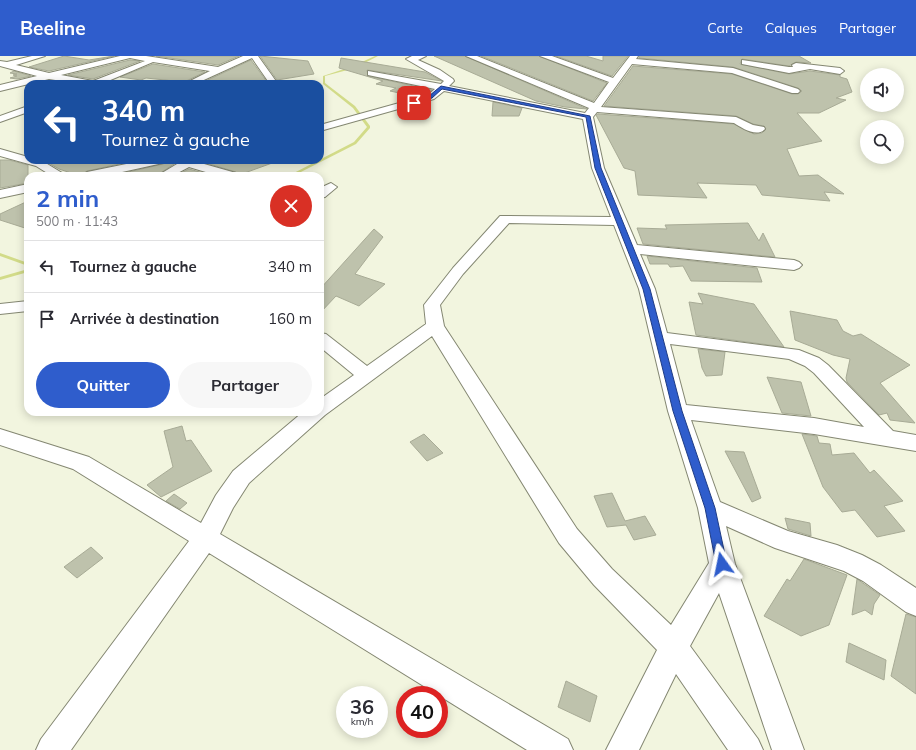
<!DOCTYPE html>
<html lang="fr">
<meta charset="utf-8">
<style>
:root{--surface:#fff;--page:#f7f7f7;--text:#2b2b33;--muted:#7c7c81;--line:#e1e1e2;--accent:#2f5dcc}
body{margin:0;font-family:Mulish,sans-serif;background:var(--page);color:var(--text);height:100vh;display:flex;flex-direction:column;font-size:15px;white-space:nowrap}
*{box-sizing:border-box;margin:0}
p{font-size:13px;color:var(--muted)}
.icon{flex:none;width:22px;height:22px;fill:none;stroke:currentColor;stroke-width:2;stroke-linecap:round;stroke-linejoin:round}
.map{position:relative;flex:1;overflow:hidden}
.sheet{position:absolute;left:24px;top:116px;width:300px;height:244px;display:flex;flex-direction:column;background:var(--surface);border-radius:12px;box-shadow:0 2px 10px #0003}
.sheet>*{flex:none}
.banner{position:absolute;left:24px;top:24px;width:300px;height:84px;border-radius:12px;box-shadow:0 2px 10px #0003;background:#1a4fa0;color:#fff;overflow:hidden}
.tools{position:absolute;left:860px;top:12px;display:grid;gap:8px}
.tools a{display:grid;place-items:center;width:44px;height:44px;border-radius:50%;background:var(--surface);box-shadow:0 2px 10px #0003;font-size:20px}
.speed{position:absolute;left:336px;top:630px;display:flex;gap:8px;font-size:20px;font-weight:700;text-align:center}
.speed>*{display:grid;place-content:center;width:52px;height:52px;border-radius:50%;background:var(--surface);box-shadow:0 2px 10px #0003;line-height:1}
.speed small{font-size:10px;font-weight:400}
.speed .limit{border:6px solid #d22;background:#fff;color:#111}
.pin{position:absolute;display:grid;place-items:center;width:34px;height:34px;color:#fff;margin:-17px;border-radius:8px;box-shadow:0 2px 6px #0006}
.me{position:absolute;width:44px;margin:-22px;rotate:348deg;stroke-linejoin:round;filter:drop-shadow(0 0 3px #0008)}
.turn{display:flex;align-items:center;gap:14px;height:84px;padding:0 12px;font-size:18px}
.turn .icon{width:52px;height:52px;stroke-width:2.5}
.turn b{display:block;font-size:28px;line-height:34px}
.round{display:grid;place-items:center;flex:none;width:42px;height:42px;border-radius:21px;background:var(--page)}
.head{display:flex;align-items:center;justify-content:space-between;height:68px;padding:0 12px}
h1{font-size:24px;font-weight:700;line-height:30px;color:var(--accent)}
.cta{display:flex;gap:8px;margin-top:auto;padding:8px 12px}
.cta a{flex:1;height:46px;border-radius:24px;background:var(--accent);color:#fff;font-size:16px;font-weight:700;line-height:46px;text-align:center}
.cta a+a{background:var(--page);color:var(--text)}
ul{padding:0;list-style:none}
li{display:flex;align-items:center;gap:12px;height:52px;padding:0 12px;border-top:1px solid var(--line)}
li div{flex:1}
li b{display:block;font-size:15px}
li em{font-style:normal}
header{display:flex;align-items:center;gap:24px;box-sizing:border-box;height:56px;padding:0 20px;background:var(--accent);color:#fff}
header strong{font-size:19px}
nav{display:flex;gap:22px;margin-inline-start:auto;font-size:14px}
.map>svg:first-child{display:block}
</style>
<header>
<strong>Beeline</strong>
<nav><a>Carte</a><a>Calques</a><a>Partager</a></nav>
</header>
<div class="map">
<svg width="916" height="694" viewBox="0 0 916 694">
<rect width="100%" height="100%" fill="#f2f5df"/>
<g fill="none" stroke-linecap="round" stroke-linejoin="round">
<path fill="#d2db88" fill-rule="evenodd" d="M375,0H378L355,12L325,20V27L355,50L370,70V72L356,88L293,120H288L354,86L367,71L353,52L323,28V20L353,10Z
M0,197L28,207V210L0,200Z
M28,213V216L0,224V221Z"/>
</g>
<path fill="#bec2ac" stroke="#a8ab96" d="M64,0L89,4L114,0L49,15L29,11Z
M156,0H239L218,9Z
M260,0L308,5L314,18L277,24Z
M434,0H465L587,53L565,51L536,45Z
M481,0H539L607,27L593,45Z
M556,0H586L603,5V0H628L612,20Z
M639,0H799L811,7L796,6L789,10L742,3L740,8L789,18L810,15L840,19V21L847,23L852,36L836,42L846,44L819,57H797L822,85L787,93L799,120L818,119L844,138L824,136L830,145L762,139L756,129L697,127L707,142L638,139L635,115L624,112L596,59L598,58L734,68L754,78L762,77L766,73L764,70L753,68L736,60L604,50L633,10L732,18L792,38H798L802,35L798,32L733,11L639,2Z
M341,2L425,16L442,25L367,14L368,20L432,34L427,38L411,41L413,40L390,35L396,32L376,28L383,25L339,12Z
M130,4L140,5L93,23L68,19Z
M251,4L267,26L254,28H199Z
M153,8L205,16L184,26L146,22L141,24L120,21Z
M14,15L31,20L17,23L10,22L17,20L13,19L17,18L10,17Z
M493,46L522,52L519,60H492Z
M0,104H9L28,109V127L0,132Z
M40,104H138L87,115L80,120L59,113L45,105Z
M196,104H274L275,106L239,119L236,116Z
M170,105L174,108L156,120H111L163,108Z
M189,113L214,120H175Z
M28,145V173L0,164V158Z
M748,167L759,185L763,177L775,201L643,188L637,172L667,173L665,169Z
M374,173L383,181L355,218L385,228L359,250L336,240L320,257V233Z
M647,200L757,212L762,226L691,225L683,210L670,211L668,208H650Z
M698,237L754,248L784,291L696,279L689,246L703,248Z
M790,255L837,264L843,275L853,280L861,278L910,309L880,327L915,367L890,364L887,357L879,359L847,326L846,322L850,303L833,299L795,284Z
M698,293L725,296L722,319L706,320L702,312Z
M767,321L801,326L811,360L782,357Z
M182,370L186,385L191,384L212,415L161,441L147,429L173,411L164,375Z
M424,378L443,397L427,405L410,386Z
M802,378L817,380L819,387L830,388L832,399L854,397L870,417L874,414L903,445L884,450L905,475L877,481L855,454L842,456L823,431Z
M725,395L744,396L761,442L752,446Z
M612,437L625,465L645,460L656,479L634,484L626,469L607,471L594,440Z
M174,438L187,447L180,453L166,445Z
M785,462L810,467L811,480L788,473Z
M91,491L103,502L77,522L64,511Z
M804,503L847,519L829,569L801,580L764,560L787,523L790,525Z
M857,523L880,539L874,548L872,559L865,554L852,559Z
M906,558L916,561V638L891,620Z
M849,587L886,604L884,624L846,606Z
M566,625L597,640L590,666L558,651Z"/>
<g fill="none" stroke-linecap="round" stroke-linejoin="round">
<defs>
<path id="minor" d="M32,0H45L16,9L49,17L120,0H146L218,11L243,0H258L278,28H270L252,2L195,28H184L210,15L153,6L101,28H81L49,23L0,35V29L37,20L0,10V5L7,6ZM130,2L145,5L93,25L61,19Z
M412,0H426L418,4L440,14L453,23L454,25L449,30L585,57L589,52L466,0H477L594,47L609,26L540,0H552L613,22L630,0H638L636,3L733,12L798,33L800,35L798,37H792L732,17L632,8L601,51L736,61L753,69L764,71L765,73C757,82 742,72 734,67L597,56L593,61L604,112L637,189L794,204L799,206L802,209L799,212L794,214L640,198L655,233L667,277L799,294L819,302L828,309L893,375L916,379V395L814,378L691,364L720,446L788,475L837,489L862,499L881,509L916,532V560L906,556L863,525L844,515L775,492L726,470L735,508L804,694H772L719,537L690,590L758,683L763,694H728L676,618L639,694H606L657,594L594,529L559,487L432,280L325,359L249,427L233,452L220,478L568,683L573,694H527L209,497L71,694H36L41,683L189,485L73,413L0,389V373L89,401L201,467L216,439L233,415L303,356H320V343L354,319L320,291V277L326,278L367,310L426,268L424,249L453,212L500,160L611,161L592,112L583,63L444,35L434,43L320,75V69L428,39L435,33L368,19V15L441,28L444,25L406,3ZM509,167L614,169L639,233L668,355L698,452L709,507L671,569L612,513L577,473L444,270L440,249L463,218ZM670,288L789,303L805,310L814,317L864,371L814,362L686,349Z
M742,4L789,11H793L792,9L796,7L840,12L844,15L840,18L810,13L789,17L742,8Z
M28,50V56L0,66V60Z
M0,93L28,101V104L44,106L67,120H52L36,110L0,100Z
M146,104H169L163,107L104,120H81L87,116Z
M171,104H190L236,117L238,120H219L189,111L172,120H157L177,108Z
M331,127L337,131L325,141L320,142V132Z
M28,128V136L0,142V134Z
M28,245V255L0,258V248Z"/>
</defs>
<use href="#minor" stroke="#848772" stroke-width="2"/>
<use href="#minor" fill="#fff" fill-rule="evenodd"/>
</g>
<path fill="#2f5dcc" stroke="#1f3c85" d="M441,30L590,60L601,112L650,233L682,355L715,452L727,508L726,512L722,514L717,512L716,508L705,452L673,355L643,233L595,112L586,61L442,33L432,42L414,48L412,47L429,40Z"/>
</svg>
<div class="tools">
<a><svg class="icon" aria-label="sound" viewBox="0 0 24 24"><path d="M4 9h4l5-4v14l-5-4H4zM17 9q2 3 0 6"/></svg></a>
<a><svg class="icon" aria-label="search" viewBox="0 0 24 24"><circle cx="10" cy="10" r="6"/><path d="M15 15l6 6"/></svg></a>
</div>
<div class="speed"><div>36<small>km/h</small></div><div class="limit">40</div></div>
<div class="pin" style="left:414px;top:47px;background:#d93025"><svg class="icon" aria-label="arrive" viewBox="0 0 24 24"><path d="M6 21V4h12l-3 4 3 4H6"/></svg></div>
<svg class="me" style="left:722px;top:508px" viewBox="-20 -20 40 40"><path d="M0-17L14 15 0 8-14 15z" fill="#2f5dcc" stroke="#fff" stroke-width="4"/></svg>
<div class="banner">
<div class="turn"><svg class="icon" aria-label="left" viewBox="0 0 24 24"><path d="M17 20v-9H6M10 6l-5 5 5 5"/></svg><div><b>340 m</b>Tournez à gauche</div></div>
</div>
<section class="sheet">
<div class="head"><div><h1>2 min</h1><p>500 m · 11:43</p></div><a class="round" style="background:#d93025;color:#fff"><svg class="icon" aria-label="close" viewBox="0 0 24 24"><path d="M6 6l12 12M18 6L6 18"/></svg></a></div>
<ul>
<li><svg class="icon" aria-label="left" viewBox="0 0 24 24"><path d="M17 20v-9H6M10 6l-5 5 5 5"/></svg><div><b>Tournez à gauche</b></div><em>340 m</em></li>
<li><svg class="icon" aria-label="arrive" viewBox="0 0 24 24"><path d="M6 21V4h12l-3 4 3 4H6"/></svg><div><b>Arrivée à destination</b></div><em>160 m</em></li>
</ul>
<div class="cta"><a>Quitter</a><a>Partager</a></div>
</section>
</div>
